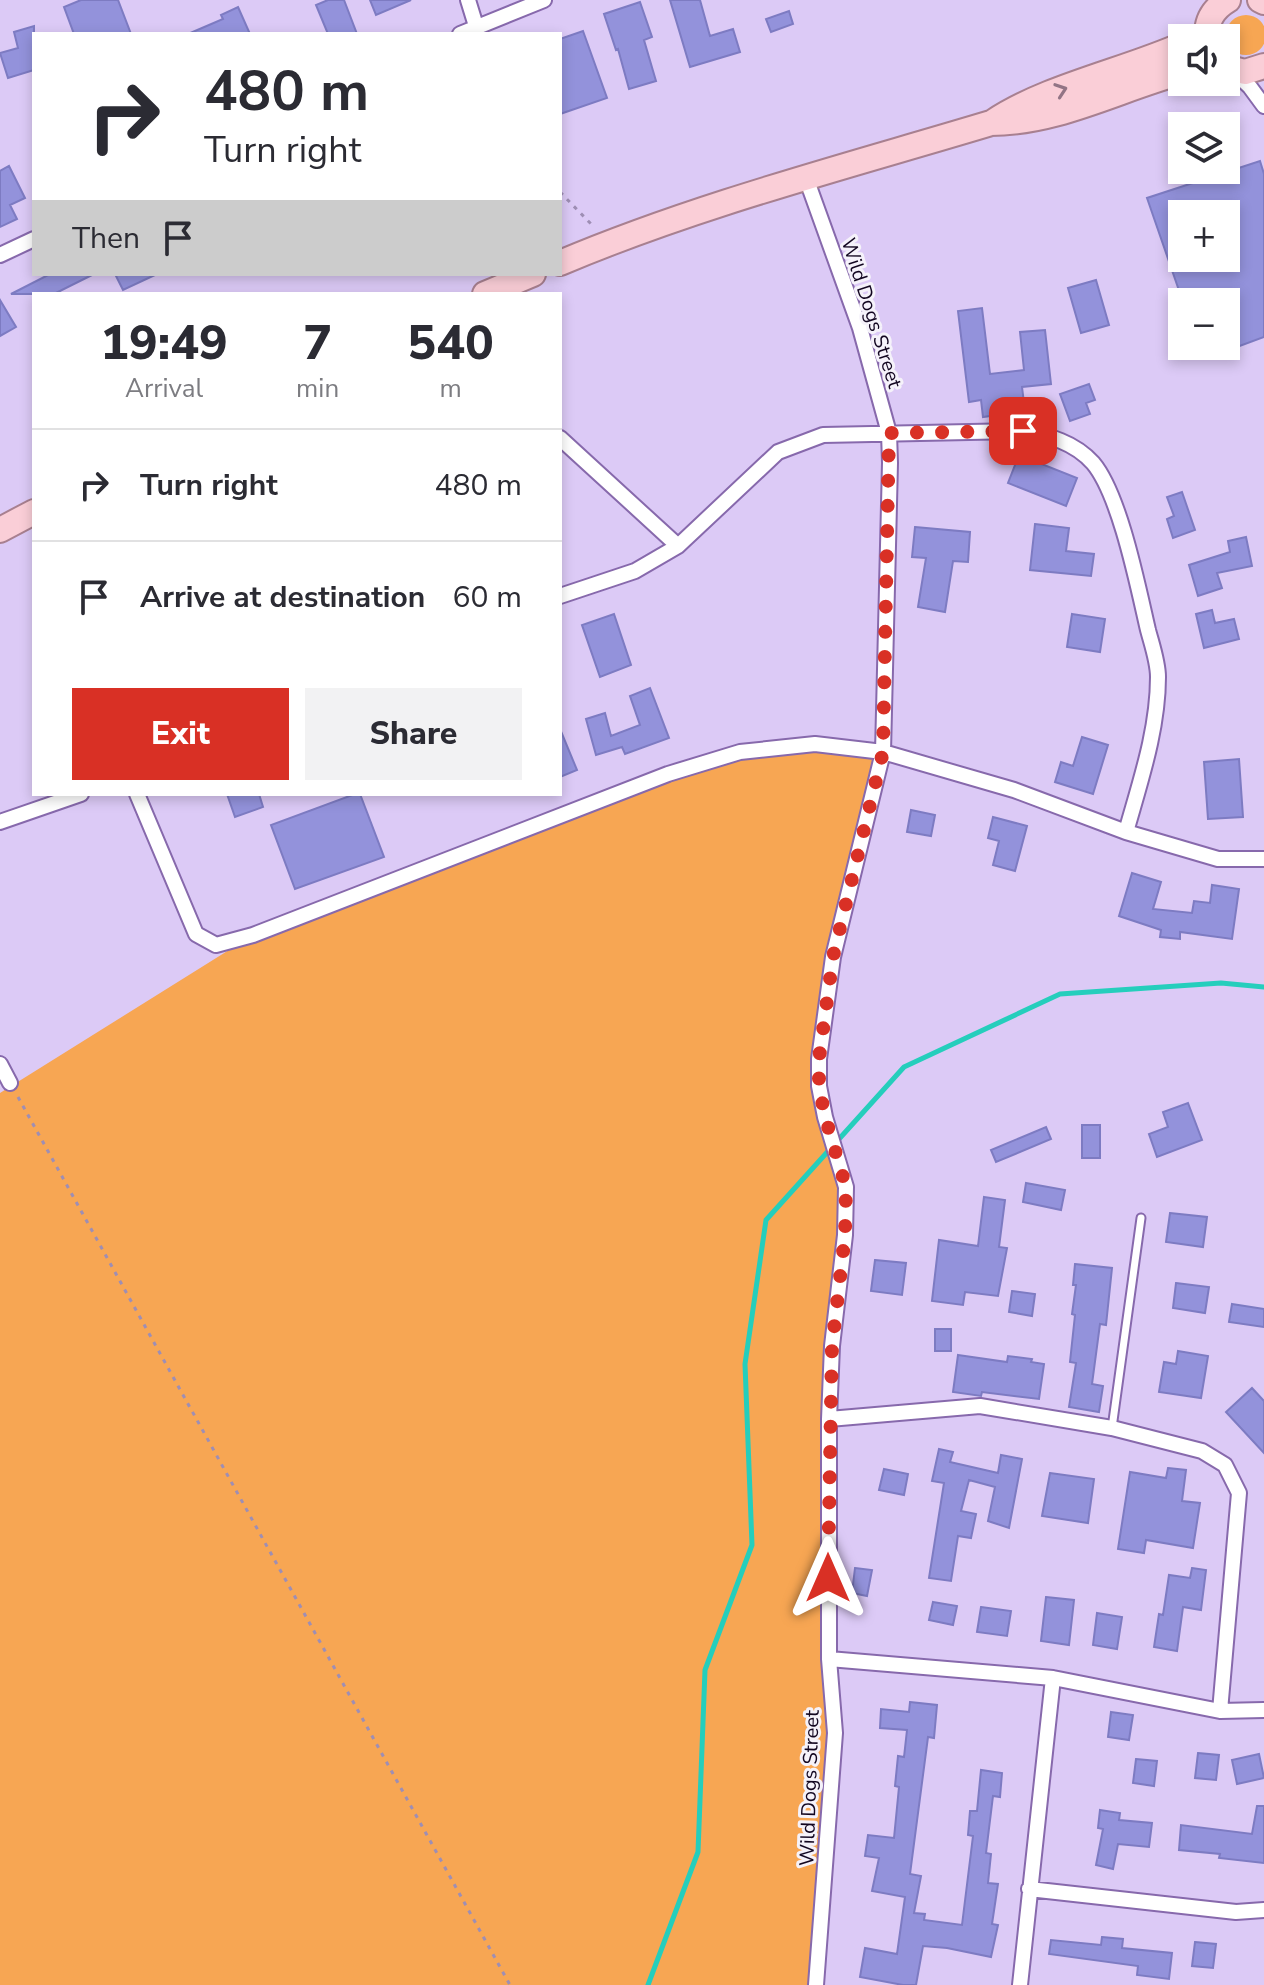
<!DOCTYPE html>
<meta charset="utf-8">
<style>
:root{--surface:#fff;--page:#f2f2f3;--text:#2b2b33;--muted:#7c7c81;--line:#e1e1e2;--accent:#d93025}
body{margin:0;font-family:"Nunito Sans",sans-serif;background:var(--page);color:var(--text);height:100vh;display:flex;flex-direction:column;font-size:30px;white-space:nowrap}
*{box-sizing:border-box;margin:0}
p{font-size:26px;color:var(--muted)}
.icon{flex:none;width:44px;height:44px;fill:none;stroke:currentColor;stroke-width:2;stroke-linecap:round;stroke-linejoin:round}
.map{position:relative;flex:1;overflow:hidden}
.details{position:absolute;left:32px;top:292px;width:530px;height:504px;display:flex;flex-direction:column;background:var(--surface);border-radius:0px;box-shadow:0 4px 12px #0003}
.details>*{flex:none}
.top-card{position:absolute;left:32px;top:32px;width:530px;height:244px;border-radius:0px;box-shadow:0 4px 12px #0003;background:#fff;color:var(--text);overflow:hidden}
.tools{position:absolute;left:1168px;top:24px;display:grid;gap:16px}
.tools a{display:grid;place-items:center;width:72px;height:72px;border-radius:0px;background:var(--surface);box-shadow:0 4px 12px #0003;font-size:40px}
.pin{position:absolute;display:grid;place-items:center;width:68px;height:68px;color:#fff;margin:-34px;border-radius:16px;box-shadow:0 4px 12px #0006}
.me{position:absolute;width:88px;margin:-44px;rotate:0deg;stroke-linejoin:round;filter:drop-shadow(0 0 6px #0008)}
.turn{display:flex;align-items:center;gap:28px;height:168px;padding:0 40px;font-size:36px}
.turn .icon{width:104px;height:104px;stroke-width:2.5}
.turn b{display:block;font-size:56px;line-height:68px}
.then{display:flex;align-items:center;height:76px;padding:0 40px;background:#0003;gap:16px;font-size:30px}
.eta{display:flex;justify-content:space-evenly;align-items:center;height:136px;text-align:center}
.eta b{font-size:48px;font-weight:800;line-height:56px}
.cta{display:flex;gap:16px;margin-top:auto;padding:16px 40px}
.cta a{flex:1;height:92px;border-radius:0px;background:var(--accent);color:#fff;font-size:32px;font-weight:800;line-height:92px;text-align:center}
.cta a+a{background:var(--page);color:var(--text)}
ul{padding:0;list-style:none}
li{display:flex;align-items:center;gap:24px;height:112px;padding:0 40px;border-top:2px solid var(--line)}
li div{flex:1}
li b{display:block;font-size:30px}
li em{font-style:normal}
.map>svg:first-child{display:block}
</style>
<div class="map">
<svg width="1264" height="1985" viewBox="0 0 1264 1985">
<rect width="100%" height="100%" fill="#dccaf6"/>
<path fill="#f7a653" d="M1226 35a20 20 0 1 1 40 0a20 20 0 1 1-40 0Z
M815,744L883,752L819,1059L846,1187L832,1346L835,1733L816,1985H0V1093L253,935L740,752Z"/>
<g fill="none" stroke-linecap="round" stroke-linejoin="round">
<path stroke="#25cebc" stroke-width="5" d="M648,1985L698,1852L705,1670L752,1545L745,1364L766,1220L904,1067L1060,994L1221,983L1264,987"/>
</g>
<path fill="#9392db" stroke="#7d7bc2" stroke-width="2" fill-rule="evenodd" d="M81,0H118L131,34H74L64,7Z
M328,0H344L357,34H328L316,5Z
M370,0H411L376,15Z
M670,0H700L710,36L733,29L740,52L690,67Z
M640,2L652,37L644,40L656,81L629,89L618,49L616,50L604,14Z
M238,7L250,34H188L223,19L221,15Z
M789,11L793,24L771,32L766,19Z
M34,26V70L8,78L0,53L18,48L14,32Z
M583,31L607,98L560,114V39Z
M1260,161L1264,174V337L1226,351V302H1183L1147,198ZM1182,214H1226V258H1182Z
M9,166L25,198L10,205L17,219L0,227V171Z
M50,274H94L54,294H11Z
M115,274H157L123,290Z
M1096,280L1109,325L1081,333L1068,288Z
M0,300L16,327L0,336Z
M982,308L990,374L1024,370L1020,332L1045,330L1051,384L1022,387L1025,411L983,417L981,400L969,402L958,311Z
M1089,384L1095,400L1086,403L1090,414L1070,421L1060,394Z
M1019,455L1077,478L1066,506L1008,483Z
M1182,492L1195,530L1173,538L1167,519L1174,516L1167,497Z
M1035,524L1069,528L1066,551L1094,554L1091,576L1030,570Z
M915,527L970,532L968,562L953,561L945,612L918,607L926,558L912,557Z
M1246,537L1252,566L1217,573L1222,588L1198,596L1189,565L1230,552L1228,541Z
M1212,610L1215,623L1234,619L1239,639L1204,648L1196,614Z
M614,614L631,665L600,677L582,625Z
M1072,614L1105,619L1100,652L1067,647Z
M650,688L669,738L625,754L622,747L596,755L586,719L605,713L611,736L640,725L630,696Z
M560,729L577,770L560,777Z
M1082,737L1108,745L1093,794L1055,782L1061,762L1073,766Z
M1239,759L1243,817L1208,819L1204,762Z
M227,794H259L263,807L235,817Z
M355,794H360L384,857L295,889L271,825Z
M911,810L935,815L931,836L907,832Z
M993,817L1027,826L1015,871L993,865L999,841L988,838Z
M1132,873L1161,882L1153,909L1192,913L1194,901L1210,903L1212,885L1239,889L1232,939L1180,932V939L1160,937L1161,930L1119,916Z
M1188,1103L1202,1140L1157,1157L1149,1134L1168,1127L1163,1112Z
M1082,1125H1100V1158H1082Z
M1046,1127L1051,1139L996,1162L991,1150Z
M1026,1183L1065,1190L1061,1210L1023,1202Z
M984,1197L1005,1200L999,1247L1007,1248L998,1296L965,1292L963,1305L932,1301L939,1240L978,1246Z
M1170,1213L1207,1217L1203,1247L1166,1242Z
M875,1260L906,1263L902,1295L871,1291Z
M1075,1264L1112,1268L1106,1325L1100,1324L1092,1384L1103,1386L1099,1412L1069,1407L1076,1363L1070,1362L1075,1315L1072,1314L1076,1285H1073Z
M1176,1283L1209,1287L1205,1313L1173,1308Z
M1012,1291L1035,1294L1032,1316L1009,1312Z
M1232,1304L1264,1309V1327L1229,1322Z
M935,1329H951V1351H935Z
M1178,1351L1208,1356L1201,1398L1159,1392L1164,1362L1176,1364Z
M958,1355L1007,1362L1008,1356L1032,1359L1031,1362L1044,1364L1039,1399L982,1392L981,1396L953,1392Z
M1252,1388L1264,1401V1453L1226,1412Z
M939,1449L953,1452L950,1462L998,1473L1001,1455L1022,1459L1009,1528L988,1521L995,1487L969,1480L961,1511L976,1514L971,1538L958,1536L951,1581L929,1578L944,1483L932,1481Z
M1168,1468L1186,1470L1182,1501L1200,1503L1193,1548L1146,1540L1144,1553L1118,1549L1130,1472L1166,1478Z
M884,1469L908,1474L904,1495L879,1490Z
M1050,1473L1094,1479L1088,1523L1042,1516Z
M855,1568L872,1570L867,1596L852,1593Z
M1192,1568L1206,1570L1201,1610L1183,1607L1177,1651L1154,1647L1159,1614L1163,1615L1169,1575L1190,1578Z
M1046,1597L1074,1600L1069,1645L1041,1641Z
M933,1602L957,1606L953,1625L929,1620Z
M981,1607L1011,1611L1007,1636L977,1632Z
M1097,1613L1122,1617L1117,1649L1093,1645Z
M910,1702L937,1705L934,1738L928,1737L910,1874L921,1876L914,1913L925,1914L924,1920L962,1925L973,1836L968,1835L970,1811H977L981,1770L1002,1773L1000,1797L993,1796L986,1853L991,1854L988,1883L998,1884L992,1924L998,1925L991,1957L947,1948L923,1946L916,1985H903L860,1977L865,1948L897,1954L905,1897L872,1891L879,1858L865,1856L868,1835L894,1838L899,1787L895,1786L898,1756L904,1757L907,1730L880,1728L881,1709L909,1712Z
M1111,1712L1133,1715L1129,1740L1108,1737Z
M1198,1753L1219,1755L1216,1780L1195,1778Z
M1259,1754L1264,1778L1237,1784L1232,1760Z
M1136,1759L1157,1761L1154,1786L1133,1783Z
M1257,1806H1264V1863L1219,1858L1220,1854L1179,1850L1181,1825L1252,1834Z
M1100,1810L1120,1813L1119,1820L1152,1823L1149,1847L1118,1844L1113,1869L1096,1865L1103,1829L1098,1828Z
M1102,1937L1123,1939L1122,1948L1172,1953L1169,1979L1137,1975L1138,1966L1049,1954L1051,1940L1101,1945Z
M1195,1942L1216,1944L1213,1968L1192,1966Z"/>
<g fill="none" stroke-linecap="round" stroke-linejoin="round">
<defs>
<path id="service" d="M1112,1428L1141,1218"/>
<path id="minor" d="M468,0L476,26
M460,34L544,0
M1233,71L1250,87L1264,106
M806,178L860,328L889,433L890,463L883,752L833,957L819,1059V1086L825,1117L846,1187L845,1235L832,1346L829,1419V1659L835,1733L816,1985
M0,255L34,239
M560,438L678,546
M560,596L635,571L678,546L778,452L823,435L1023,431C1050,436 1074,442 1093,463C1120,495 1138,587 1148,630C1152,645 1158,662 1158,677C1158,730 1140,782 1126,832
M137,794L196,934L216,945L253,935L668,774L740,752L815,744L883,752L1014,790L1126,832L1218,859H1264
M0,822L81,794
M0,1064L10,1083
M829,1419L980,1406L1112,1428L1202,1451L1225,1465L1239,1493L1220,1711
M829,1659L1053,1678L1220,1711L1264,1710
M1029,1889L1236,1912L1264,1910
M1020,1985L1053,1678"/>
<path id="trunk" d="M1260,0L1264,2
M1207,38C1206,21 1213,9 1228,0
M1226,67L1245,72L1264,66
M993,122C1045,87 1123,71 1182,45
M560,263C697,205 848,166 991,123C1058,123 1119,89 1182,72
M485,294L533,274
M0,530L34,512"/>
</defs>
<use href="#service" stroke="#8769ac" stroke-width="11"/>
<use href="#minor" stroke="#8769ac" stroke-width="18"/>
<use href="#trunk" stroke="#a88090" stroke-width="28"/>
<path stroke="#9e8eb4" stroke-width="3" stroke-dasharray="4 6" stroke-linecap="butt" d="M560,192L594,227
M18,1097L510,1985"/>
<use href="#service" stroke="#fff" stroke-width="7"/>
<use href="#minor" stroke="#fff" stroke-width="14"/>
<use href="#trunk" stroke="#faced7" stroke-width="24"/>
</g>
<defs><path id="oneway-chevron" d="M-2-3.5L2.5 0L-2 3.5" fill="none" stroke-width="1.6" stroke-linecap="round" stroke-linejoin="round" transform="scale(2)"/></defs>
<use stroke="#927485" href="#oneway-chevron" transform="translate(1061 90) rotate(-19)"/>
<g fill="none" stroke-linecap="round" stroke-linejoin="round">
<path stroke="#d93025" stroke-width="14" stroke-dasharray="0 25.2" d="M828,1578L832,1346L845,1235L846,1187L825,1117L819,1086V1059L833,957L883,752L889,433L1023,431"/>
</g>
<g text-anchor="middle" stroke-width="6" stroke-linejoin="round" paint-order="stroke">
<g font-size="20" fill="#120620" stroke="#f5f2fa">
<text transform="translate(872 313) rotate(72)" y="7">Wild Dogs Street</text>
<text transform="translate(809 1788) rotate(-88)" y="7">Wild Dogs Street</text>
</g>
</g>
</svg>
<div class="tools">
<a><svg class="icon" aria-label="sound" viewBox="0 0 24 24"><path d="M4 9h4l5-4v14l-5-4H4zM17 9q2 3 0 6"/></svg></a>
<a><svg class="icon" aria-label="layers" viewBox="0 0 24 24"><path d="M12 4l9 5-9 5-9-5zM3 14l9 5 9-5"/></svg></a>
<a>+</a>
<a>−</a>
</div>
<div class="pin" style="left:1023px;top:431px;background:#d93025"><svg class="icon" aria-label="arrive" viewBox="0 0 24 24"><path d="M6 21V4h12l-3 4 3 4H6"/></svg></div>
<svg class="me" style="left:828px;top:1578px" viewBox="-20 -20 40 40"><path d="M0-17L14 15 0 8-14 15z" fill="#d93025" stroke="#fff" stroke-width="4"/></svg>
<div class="top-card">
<div class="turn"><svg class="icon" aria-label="right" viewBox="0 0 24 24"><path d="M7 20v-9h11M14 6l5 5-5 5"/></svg><div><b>480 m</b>Turn right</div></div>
<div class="then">Then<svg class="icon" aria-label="arrive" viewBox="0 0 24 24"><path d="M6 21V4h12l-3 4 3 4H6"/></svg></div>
</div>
<section class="details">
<div class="eta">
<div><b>19:49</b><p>Arrival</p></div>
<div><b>7</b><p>min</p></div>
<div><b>540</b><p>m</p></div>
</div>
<ul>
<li><svg class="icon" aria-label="right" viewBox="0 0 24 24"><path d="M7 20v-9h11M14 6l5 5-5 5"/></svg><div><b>Turn right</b></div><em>480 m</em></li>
<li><svg class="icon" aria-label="arrive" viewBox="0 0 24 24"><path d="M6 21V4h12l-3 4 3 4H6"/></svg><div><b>Arrive at destination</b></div><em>60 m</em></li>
</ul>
<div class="cta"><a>Exit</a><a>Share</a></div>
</section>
</div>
